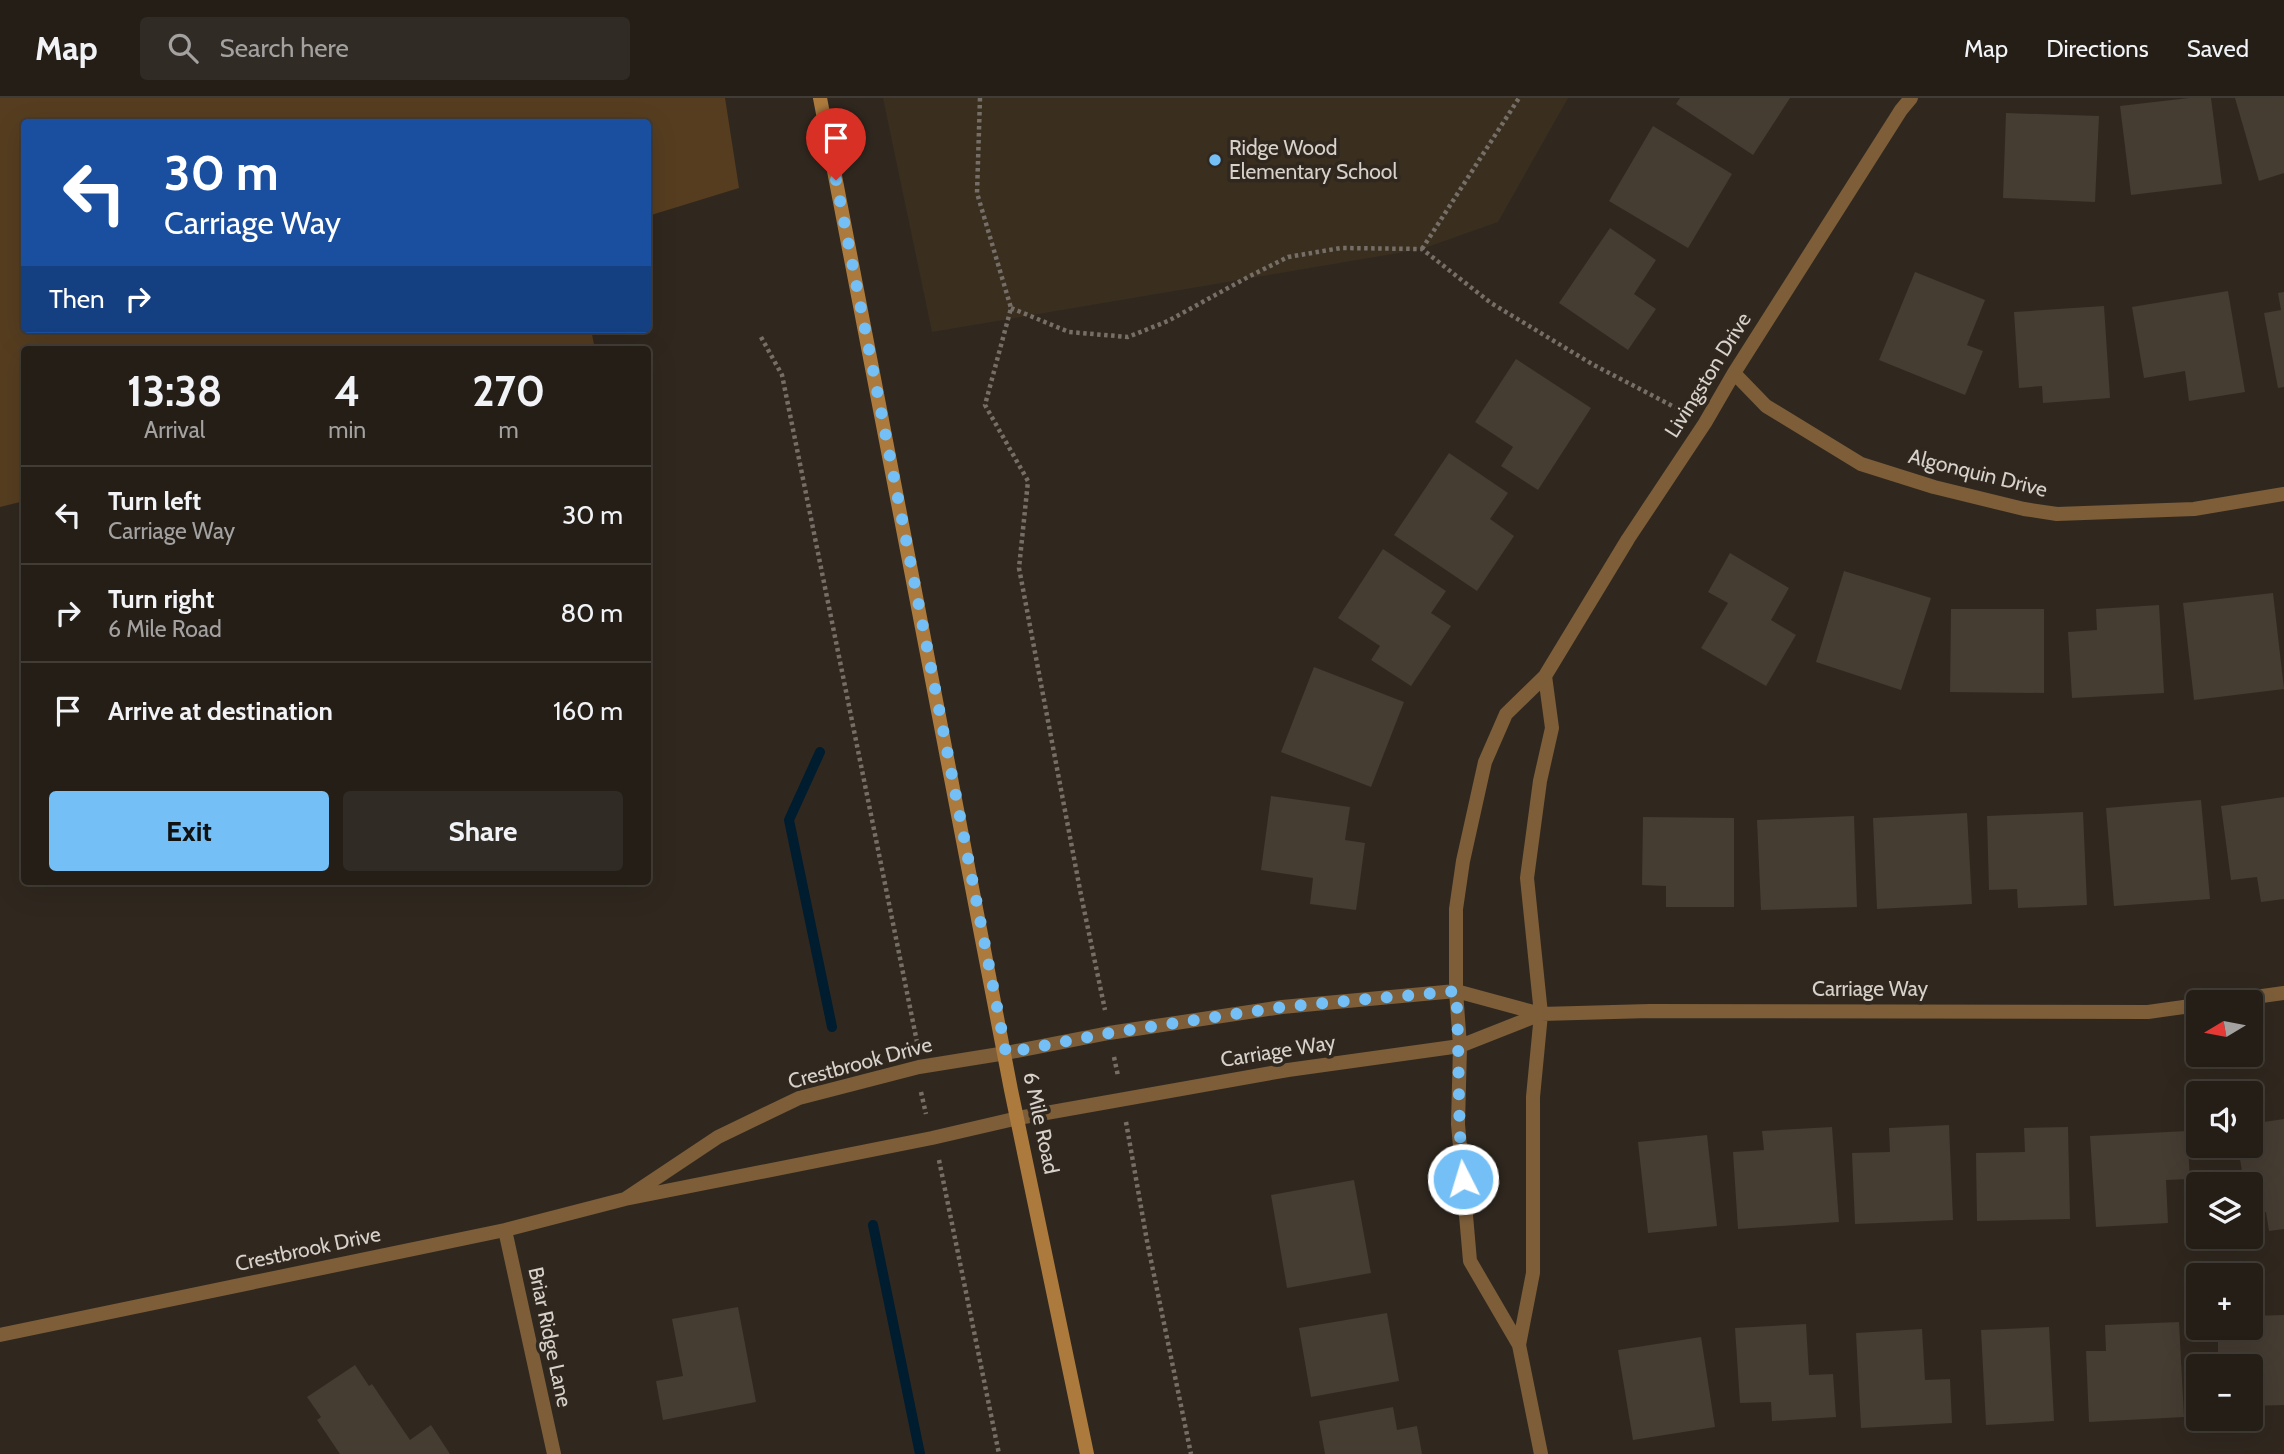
<!DOCTYPE html>
<meta charset="utf-8">
<style>
:root{--surface:#241e17;--page:#302b24;--text:#f1f3f6;--muted:#a3a2a1;--line:#413c36;--accent:#74c0f6}
body{margin:0;font-family:Cabin,sans-serif;background:var(--page);color:var(--text);height:100vh;display:flex;flex-direction:column;font-size:26px;white-space:nowrap}
*{box-sizing:border-box;margin:0}
p{font-size:23px;color:var(--muted)}
.icon{flex:none;width:38px;height:38px;fill:none;stroke:currentColor;stroke-width:2;stroke-linecap:round;stroke-linejoin:round}
.map{position:relative;flex:1;overflow:hidden}
.drawer{position:absolute;left:21px;top:248px;width:630px;height:539px;display:flex;flex-direction:column;background:var(--surface);border-radius:7px;box-shadow:0 7px 28px #0002,0 0 0 2px var(--line)}
.drawer>*{flex:none}
.hud{position:absolute;left:21px;top:21px;width:630px;height:214px;border-radius:7px;box-shadow:0 7px 28px #0002,0 0 0 2px var(--line);background:#1a4fa0;color:#fff;overflow:hidden}
.needle{width:46px;rotate:260deg}
.tools{position:absolute;left:2186px;top:892px;display:grid;gap:14px}
.tools a{display:grid;place-items:center;width:77px;height:77px;border-radius:7px;background:var(--surface);box-shadow:0 7px 28px #0002,0 0 0 2px var(--line);font-size:35px}
.pin{position:absolute;display:grid;place-items:center;width:60px;height:60px;color:#fff;margin:-72px -30px;border-radius:50% 50% 50% 0;rotate:-45deg;box-shadow:0 0 7px #0007}
.pin .icon{rotate:45deg}
.me{position:absolute;width:77px;margin:-38px;rotate:355deg;stroke-linejoin:round;filter:drop-shadow(0 0 5px #0008)}
.turn{display:flex;align-items:center;gap:24px;height:147px;padding:0 28px;font-size:32px}
.turn .icon{width:91px;height:91px;stroke-width:2.5}
.turn b{display:block;font-size:49px;line-height:60px}
.then{display:flex;align-items:center;height:66px;padding:0 28px;background:#0003;gap:14px;font-size:26px}
.eta{display:flex;justify-content:space-evenly;align-items:center;height:119px;text-align:center}
.eta b{font-size:42px;font-weight:700;line-height:49px}
.cta{display:flex;gap:14px;margin-top:auto;padding:14px 28px}
.cta a{flex:1;height:80px;border-radius:7px;background:var(--accent);color:#111;font-size:28px;font-weight:700;line-height:80px;text-align:center}
.cta a+a{background:var(--page);color:var(--text)}
ul{padding:0;list-style:none}
li{display:flex;align-items:center;gap:21px;height:98px;padding:0 28px;border-top:2px solid var(--line)}
li div{flex:1}
li b{display:block;font-size:26px}
li em{font-style:normal}
header{display:flex;align-items:center;gap:42px;box-sizing:border-box;height:98px;padding:0 35px;background:var(--surface);border-bottom:2px solid var(--line)}
header strong{font-size:33px}
nav{display:flex;gap:38px;margin-inline-start:auto;font-size:24px}
.search{width:490px;height:63px;background:var(--page);display:flex;align-items:center;gap:18px;box-sizing:border-box;padding:0 24px;border-radius:7px;color:var(--muted);font-size:26px}
.map>svg:first-child{display:block}
</style>
<header>
<strong>Map</strong>
<div class="search"><svg class="icon" aria-label="search" viewBox="0 0 24 24"><circle cx="10" cy="10" r="6"/><path d="M15 15l6 6"/></svg>Search here</div>
<nav><a>Map</a><a>Directions</a><a>Saved</a></nav>
</header>
<div class="map">
<svg width="2284" height="1356" viewBox="0 0 2284 1356">
<rect width="100%" height="100%" fill="#30281f"/>
<path fill="#3a2e1f" d="M883,0H1568L1498,124L1422,151L932,234Z"/>
<path fill="#563d20" d="M0,0H725L739,90L648,118V24H24V231H591L595,252H24V403L0,409Z"/>
<g fill="none" stroke-linecap="round" stroke-linejoin="round">
<path stroke="#001c2f" stroke-width="10" d="M820,654L789,722L832,929
M873,1127L920,1356"/>
</g>
<path fill="#453c32" d="M1680,0H1790L1753,57L1676,6Z
M2189,0H2211L2222,86L2131,97L2120,8Z
M2235,0H2284V75L2259,83Z
M2006,15L2099,18L2095,104L2003,100Z
M1653,28L1732,76L1688,150L1609,103Z
M1610,130L1656,162L1634,196L1656,211L1628,252L1559,205Z
M1915,174L1985,202L1967,247L1983,253L1965,297L1879,262Z
M2228,193L2245,294L2189,303L2185,273L2144,280L2132,209Z
M2284,194V289L2278,290L2264,215L2281,212L2278,195Z
M2104,208L2110,300L2043,305L2042,288L2019,290L2014,214Z
M1516,261L1591,310L1538,392L1501,368L1513,349L1475,324Z
M1449,355L1508,395L1490,421L1514,438L1477,493L1394,437Z
M1383,451L1446,493L1431,515L1451,528L1411,588L1371,562L1380,548L1338,520Z
M1730,455L1789,490L1771,522L1796,537L1766,588L1701,550L1728,505L1708,494Z
M1844,473L1931,500L1901,592L1816,564Z
M2273,495L2284,591L2194,602L2183,505Z
M2159,507L2164,595L2072,600L2068,534L2097,532L2096,511Z
M1951,511H2044V595L1950,594Z
M1314,569L1404,604L1371,689L1281,654Z
M1271,698L1350,709L1345,742L1365,745L1356,812L1310,806L1313,780L1261,772Z
M2284,699V801L2261,804L2257,779L2231,782L2221,708Z
M2201,702L2210,801L2114,808L2106,710Z
M2083,714L2087,807L2018,810L2017,791L1989,792L1987,718Z
M1967,715L1972,806L1877,811L1873,720Z
M1854,718L1857,809L1761,812L1757,722Z
M1643,719L1734,720V809H1666V788L1642,787Z
M2284,1021V1131L2269,1133L2266,1114L2250,1117V1087H2244L2238,1048H2250V1026Z
M1949,1027L1953,1122L1855,1126L1852,1055L1890,1054L1889,1030Z
M1832,1029L1839,1124L1738,1131L1733,1054L1764,1052L1762,1033Z
M2068,1029L2070,1121L1977,1123L1976,1055L2025,1054L2024,1030Z
M2187,1033L2190,1081L2166,1082L2168,1125L2096,1129L2090,1038Z
M1707,1037L1717,1128L1648,1135L1638,1044Z
M1354,1082L1371,1175L1287,1190L1271,1097Z
M738,1209L756,1304L663,1322L656,1283L683,1278L672,1221Z
M1387,1215L1399,1283L1311,1299L1299,1230Z
M2284,1217V1307L2250,1308V1269H2201V1254H2218V1230H2250V1218Z
M2179,1224L2184,1319L2089,1324L2086,1253H2106L2105,1227Z
M1806,1226L1809,1277L1833,1276L1836,1319L1772,1323L1771,1304L1740,1305L1735,1230Z
M2049,1229L2054,1323L1986,1327L1981,1232Z
M1922,1231L1925,1282L1950,1281L1952,1325L1861,1330L1856,1235Z
M1701,1239L1715,1329L1633,1342L1618,1252Z
M355,1267L369,1288L372,1286L410,1342L431,1327L450,1356H340L317,1322L321,1319L307,1299Z
M1393,1309L1397,1332L1417,1328L1422,1356H1325L1319,1323Z"/>
<g fill="none" stroke-linecap="round" stroke-linejoin="round">
<path stroke="#766f67" stroke-width="4.5" stroke-dasharray="3.5 3.5" stroke-linecap="butt" d="M980,0L977,95L1011,210L985,307L1028,383L1019,470L1081,797L1105,912
M1422,151L1519,0
M1011,210L1069,234L1128,239L1168,223L1248,179L1288,159L1341,150L1422,151L1491,205L1592,266L1682,313
M761,239L782,277L917,944
M1114,959L1118,978
M921,994L926,1016
M1126,1024L1147,1143L1191,1356
M939,1062L999,1356"/>
<path stroke="#7d5e39" stroke-width="14" d="M1734,275L1766,308L1861,366L1934,389L2024,411L2057,416L2194,411L2284,396
M2212,905L2284,895
M625,1101L718,1039L799,1000L919,969L1006,955L1109,935L1282,909L1456,893L1541,916L1650,913L2148,914L2198,907
M505,1132L554,1356
M0,1237L505,1132L625,1101L932,1040L1018,1020L1288,972L1460,948L1541,916
M1519,1247L1533,1175V999L1541,916L1527,780L1540,683L1552,630L1545,578
M1541,1356L1519,1247L1470,1163L1458,1026L1460,948L1456,893V811L1463,763L1485,664L1506,616L1545,578L1628,441L1705,325L1734,275L1901,12L1911,0"/>
<path stroke="#ac7a3d" stroke-width="14" d="M820,0L1011,992L1087,1356"/>
</g>
<g fill="none" stroke-linecap="round" stroke-linejoin="round">
<path stroke="#74c0f6" stroke-width="12" stroke-dasharray="0 21.6" d="M836,82L1006,955L1109,935L1282,909L1456,893C1460,956 1457,1018 1463,1081"/>
</g>
<circle fill="#74c0f6" stroke="#30281f" stroke-width="2.5" cx="1215" cy="62" r="7"/>
<g text-anchor="middle" stroke-width="7" stroke-linejoin="round" paint-order="stroke">
<g font-size="21" fill="#d7d1cb" stroke="#30281f" text-anchor="start">
<text x="1229" y="57">Ridge Wood<tspan x="1229" dy="24">Elementary School</tspan></text>
</g>
<g font-size="21" fill="#d7d1cb" stroke="#30281f">
<text transform="translate(1708 277) rotate(-58)" y="7">Livingston Drive</text>
<text transform="translate(1978 375) rotate(14)" y="7">Algonquin Drive</text>
<text x="1870" y="898">Carriage Way</text>
<text transform="translate(1278 953) rotate(-9)" y="7">Carriage Way</text>
<text transform="translate(860 965) rotate(-15)" y="7">Crestbrook Drive</text>
<text transform="translate(1041 1025) rotate(78)" y="7">6 Mile Road</text>
<text transform="translate(308 1151) rotate(-12)" y="7">Crestbrook Drive</text>
<text transform="translate(550 1239) rotate(78)" y="7">Briar Ridge Lane</text>
</g>
</g>
</svg>
<div class="tools">
<a><svg class="needle" viewBox="-14 -14 28 28"><path d="M0-13l5 13h-10z" fill="#e53935"/><path d="M0 13l5-13h-10z" fill="#a3a2a1"/></svg></a>
<a><svg class="icon" aria-label="sound" viewBox="0 0 24 24"><path d="M4 9h4l5-4v14l-5-4H4zM17 9q2 3 0 6"/></svg></a>
<a><svg class="icon" aria-label="layers" viewBox="0 0 24 24"><path d="M12 4l9 5-9 5-9-5zM3 14l9 5 9-5"/></svg></a>
<a>+</a>
<a>−</a>
</div>
<div class="pin" style="left:836px;top:82px;background:#d93025"><svg class="icon" aria-label="arrive" viewBox="0 0 24 24"><path d="M6 21V4h12l-3 4 3 4H6"/></svg></div>
<svg class="me" style="left:1463px;top:1081px" viewBox="-20 -20 40 40"><circle r="17" fill="#74c0f6" stroke="#fff" stroke-width="3"/><path d="M0-11L8 9 0 5-8 9z" fill="#fff"/></svg>
<div class="hud">
<div class="turn"><svg class="icon" aria-label="left" viewBox="0 0 24 24"><path d="M17 20v-9H6M10 6l-5 5 5 5"/></svg><div><b>30 m</b>Carriage Way</div></div>
<div class="then">Then<svg class="icon" aria-label="right" viewBox="0 0 24 24"><path d="M7 20v-9h11M14 6l5 5-5 5"/></svg></div>
</div>
<section class="drawer">
<div class="eta">
<div><b>13:38</b><p>Arrival</p></div>
<div><b>4</b><p>min</p></div>
<div><b>270</b><p>m</p></div>
</div>
<ul>
<li><svg class="icon" aria-label="left" viewBox="0 0 24 24"><path d="M17 20v-9H6M10 6l-5 5 5 5"/></svg><div><b>Turn left</b><p>Carriage Way</p></div><em>30 m</em></li>
<li><svg class="icon" aria-label="right" viewBox="0 0 24 24"><path d="M7 20v-9h11M14 6l5 5-5 5"/></svg><div><b>Turn right</b><p>6 Mile Road</p></div><em>80 m</em></li>
<li><svg class="icon" aria-label="arrive" viewBox="0 0 24 24"><path d="M6 21V4h12l-3 4 3 4H6"/></svg><div><b>Arrive at destination</b></div><em>160 m</em></li>
</ul>
<div class="cta"><a>Exit</a><a>Share</a></div>
</section>
</div>
